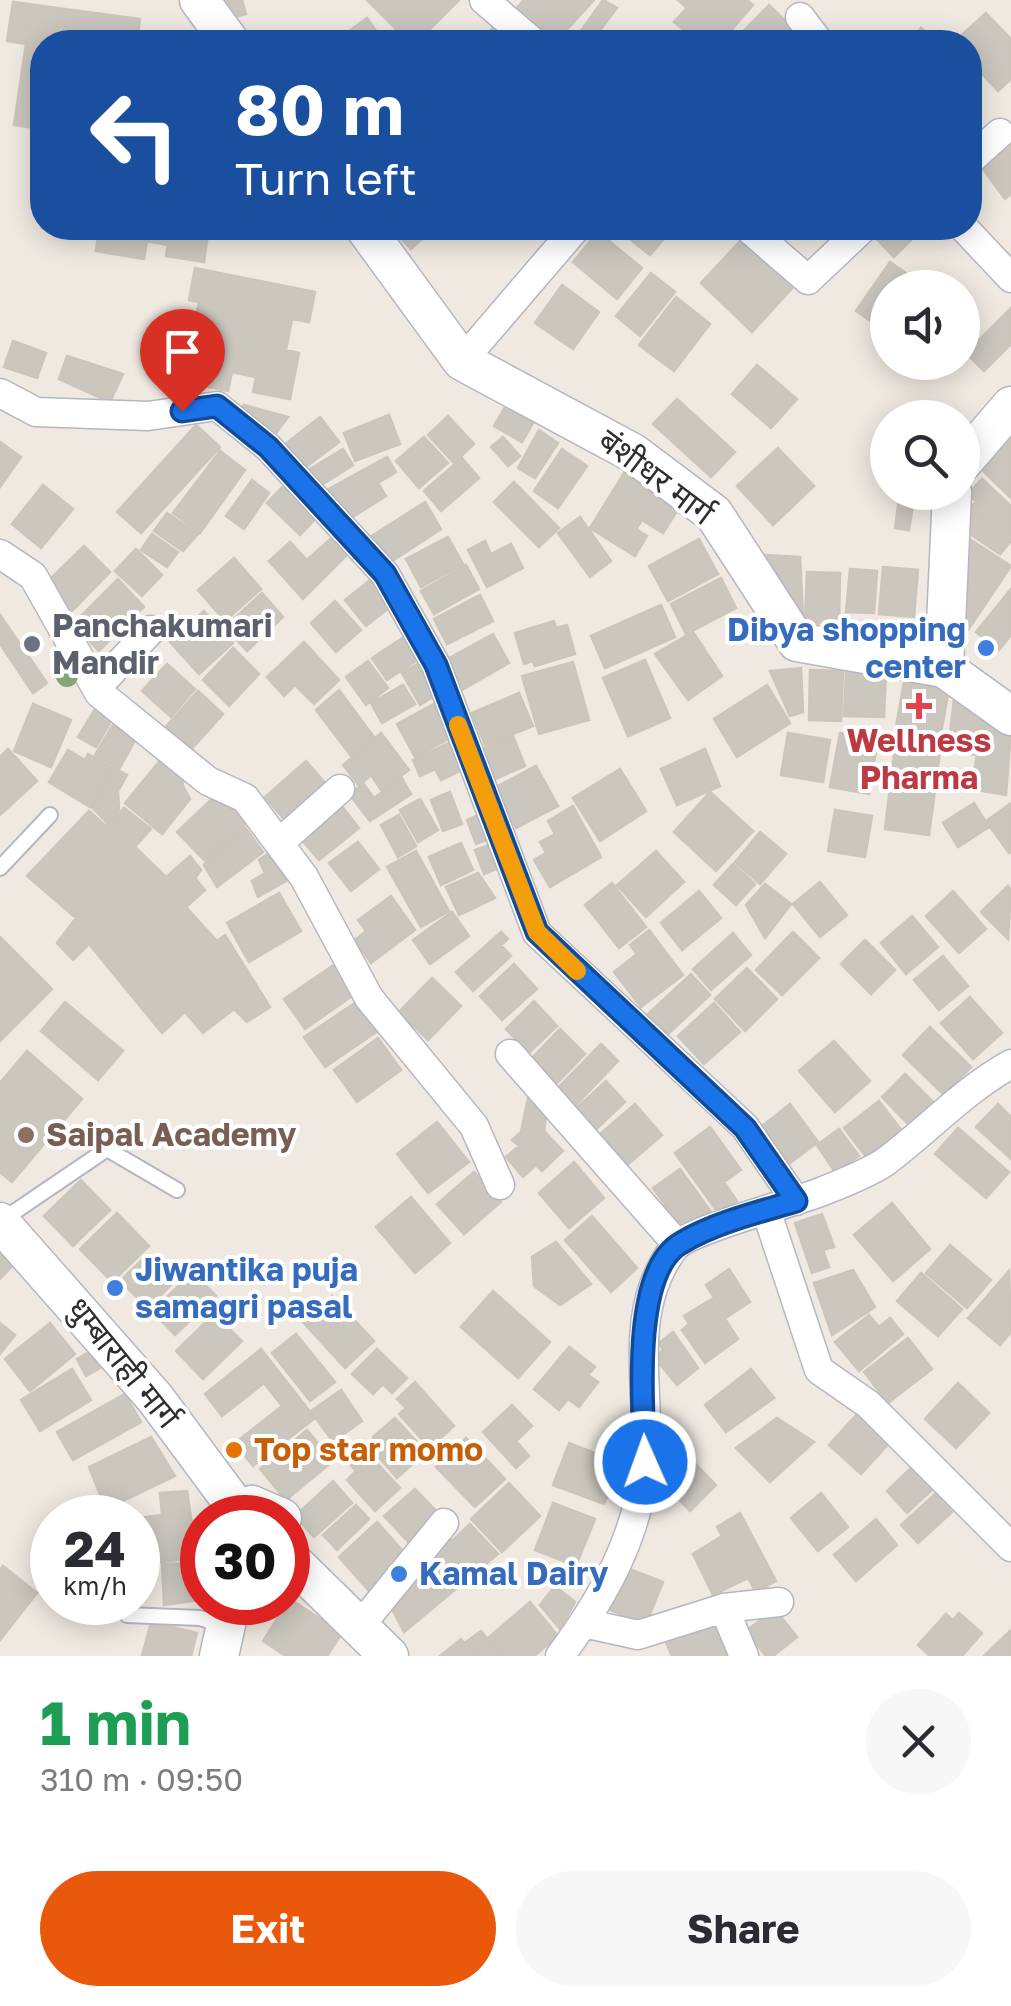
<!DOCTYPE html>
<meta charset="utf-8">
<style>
:root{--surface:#fff;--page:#f7f7f7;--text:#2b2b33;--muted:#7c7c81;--accent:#ea580c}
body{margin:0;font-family:"Golos Text","Noto Sans Devanagari",sans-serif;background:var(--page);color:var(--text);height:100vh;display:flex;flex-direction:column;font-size:38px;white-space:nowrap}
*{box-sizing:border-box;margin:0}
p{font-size:32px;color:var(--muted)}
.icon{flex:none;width:55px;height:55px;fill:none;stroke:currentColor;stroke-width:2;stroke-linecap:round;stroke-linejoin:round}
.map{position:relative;height:1656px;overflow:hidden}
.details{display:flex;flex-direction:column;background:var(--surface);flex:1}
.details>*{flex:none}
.guide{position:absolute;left:30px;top:30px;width:952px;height:210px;border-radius:40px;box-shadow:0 5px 25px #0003;background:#1a4fa0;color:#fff;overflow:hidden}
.tools{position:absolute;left:870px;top:270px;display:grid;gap:20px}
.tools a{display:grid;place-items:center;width:110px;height:110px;border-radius:50%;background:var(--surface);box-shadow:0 5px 25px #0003;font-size:50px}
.speed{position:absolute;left:30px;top:1495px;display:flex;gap:20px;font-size:50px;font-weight:700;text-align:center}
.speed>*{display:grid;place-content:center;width:130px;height:130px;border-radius:50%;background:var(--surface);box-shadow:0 5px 25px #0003;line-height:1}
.speed small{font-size:25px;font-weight:400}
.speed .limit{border:15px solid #d22;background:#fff;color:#111}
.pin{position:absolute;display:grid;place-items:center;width:85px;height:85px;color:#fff;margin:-102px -42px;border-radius:50% 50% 50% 0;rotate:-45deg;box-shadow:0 0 10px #0007}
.pin .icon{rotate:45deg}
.me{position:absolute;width:110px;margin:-55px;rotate:358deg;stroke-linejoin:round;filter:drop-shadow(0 0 8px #0008)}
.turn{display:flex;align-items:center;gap:35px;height:210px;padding:0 40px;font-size:45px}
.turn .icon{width:130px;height:130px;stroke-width:2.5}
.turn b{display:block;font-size:70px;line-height:85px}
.round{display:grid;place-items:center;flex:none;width:105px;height:105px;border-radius:52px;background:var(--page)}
.head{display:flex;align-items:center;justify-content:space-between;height:170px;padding:0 40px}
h1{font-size:60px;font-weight:700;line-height:75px;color:#1e9e55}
.action{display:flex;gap:20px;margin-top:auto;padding:20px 40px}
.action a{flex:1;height:115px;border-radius:60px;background:var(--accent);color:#fff;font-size:40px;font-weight:700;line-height:115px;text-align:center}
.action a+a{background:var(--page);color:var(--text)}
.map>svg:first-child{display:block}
</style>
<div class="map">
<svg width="1011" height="1656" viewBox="0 0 1011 1656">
<rect width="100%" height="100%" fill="#efe9e1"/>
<path fill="#cbc7bf" stroke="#cbc5ba" stroke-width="2.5" d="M218,0H242L246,14L231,18Z
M367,0H459L417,42H409Z
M524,0H594L559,38L549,29L537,41L529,21L516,9Z
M603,0L617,8L591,42H573Z
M678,0H747L753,5L721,42H698L674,22L687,8Z
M13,2L140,19L137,42H42V129L14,125L26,44L7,41Z
M769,5L798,33L788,42H733Z
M986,13L1011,39V79L998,91L970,61V42H954Z
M367,18L384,42H334Z
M493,28L509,42H480Z
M921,28L936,42H908Z
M1011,140V194L1005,199L980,165Z
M99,228H209L204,262L166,256L168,245L147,241L144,259L96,251Z
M391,228H434L411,249Z
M616,228H673L650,255Z
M873,228H923L894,257L869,231Z
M598,232L642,268L617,299L573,262Z
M743,238L794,286L752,332L701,283Z
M890,262L927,288H888V333L856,311Z
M195,268L315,292L309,322L292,319L286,350L299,353L290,399L253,392L256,377L232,372L228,391L184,382L199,302L189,300Z
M651,273L675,292L640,336L616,316Z
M562,285L599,312L573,349L535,323Z
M676,297L710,324L674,371L639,345Z
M1011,308V344L984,371L966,353Z
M13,341L46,353L37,378L4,367Z
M67,356L123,374L110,402L59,379Z
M757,365L797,399L771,428L732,394Z
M512,395L540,411L522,442L494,426Z
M677,399L735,452L711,477L653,424Z
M244,405L288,417L271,440L240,409Z
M389,415L400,444L355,461L344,433Z
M448,416L474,444L454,463L428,435Z
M320,417L339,442L302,470L283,446Z
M196,425L220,447L141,533L117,512Z
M539,430L558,443L535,478L518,468Z
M1006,430L1011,435L1010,497L975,463Z
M424,437L448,463L419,488L396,461Z
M503,437L520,456L508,466L491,447Z
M0,442L21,457L0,487Z
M778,448L814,486L773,525L737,486Z
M343,449L353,465L317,488L307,471Z
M562,449L587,466L558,508L534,491Z
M220,451L245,470L200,533L173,513Z
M387,457L396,472L378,483L386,496L348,520L329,489Z
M462,458L479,478L441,511L424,491Z
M624,473L679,508L663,533L642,520L636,529L647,536L635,556L590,528Z
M982,479L1011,506V541L1000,554L967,532L973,520L967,513L976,501L967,495Z
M252,480L269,493L244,529L226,516Z
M288,481L321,513L300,535L267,503Z
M514,482L559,528L539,547L494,502Z
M43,485L73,509L41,548L12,524Z
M900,492H915L909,530L895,528Z
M425,502L441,529L389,563L372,536Z
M167,513L198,534L183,551L154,531Z
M580,517L611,561L590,577L558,533Z
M337,533L352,550L303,599L269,561L290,542L307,560Z
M152,534L178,552L167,567L141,550Z
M965,536L1011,566L968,630L963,579Z
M448,537L463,564L421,587L406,559Z
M699,539L718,574L668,601L649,566Z
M485,541L491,554L511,544L523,568L487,587L468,550Z
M84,546L110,572L70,613L43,586Z
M136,549L162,575L142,596L115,571Z
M764,555L800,557L803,617L793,612Z
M234,558L261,589L225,621L198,590Z
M466,565L479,589L434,614L421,591Z
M883,567L918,570L914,617L879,614Z
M850,569L877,571L874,613L846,612Z
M807,572L840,573L839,624L805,623Z
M374,577L395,603L366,626L345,600Z
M721,578L736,608L686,634L671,604Z
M118,579L144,607L99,651L73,624Z
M1011,589V635L999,650L976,632Z
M262,593L283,617L247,651L225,627Z
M480,595L493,621L447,644L434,619Z
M335,601L361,630L336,652L311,623Z
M661,605L675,637L605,668L591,636Z
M204,611L233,643L199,674L170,642Z
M0,615L47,683L33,693L0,644Z
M554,621L556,628L567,625L575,654L535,666L533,661L524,664L515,633Z
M693,632L722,676L688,700L655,654Z
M493,634L509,663L460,691L444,661Z
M407,635L422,657L387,680L372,658Z
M304,642L339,680L314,704L295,685L284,696L267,677Z
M233,648L259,674L229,706L203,680Z
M645,660L670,718L628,736L603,678Z
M368,661L388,688L366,705L346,677Z
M421,662L439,693L420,705L402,673Z
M573,662L589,720L539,734L522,676Z
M167,664L195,689L171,717L142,691Z
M801,668L803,712L790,716L770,671Z
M810,670L843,671L841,721L809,720Z
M846,670L886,672L884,717L844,716Z
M904,682L949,689L940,739L895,732Z
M403,685L415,704L382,723L371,703Z
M767,685L790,723L737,757L714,719Z
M339,690L374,737L351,756L316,710Z
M955,690L1011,729L1006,795L971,789L977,755L948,750Z
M198,691L223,714L189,752L164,729Z
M519,693L533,726L485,745L472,713Z
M33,704L71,720L51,767L14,751Z
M434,704L452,737L415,757L397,724Z
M97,706L114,716L96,747L78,737Z
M114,723L137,737L119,769L95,755Z
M381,733L409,770L381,790L371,775L359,786L343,765Z
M788,733L830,740L823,782L781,775Z
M840,733L878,739L869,794L830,787Z
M513,736L525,766L486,783L473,753Z
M449,743L462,770L441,780L435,769L420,776L413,760Z
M895,746L940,752L929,835L885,829Z
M8,749L37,781L0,815V757Z
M705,749L720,786L677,805L661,769Z
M68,750L85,760L88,754L112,768L90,807L49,782Z
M163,757L187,776L182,784L190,799L162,834L125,803Z
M306,761L332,791L291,827L265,797Z
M536,766L558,806L516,828L496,787Z
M115,768L127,775L118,791L119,809L108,824L92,807Z
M620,769L646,811L600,841L573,798Z
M402,778L411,794L370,821L350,795L363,783L374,798Z
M450,792L462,824L443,831L431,800Z
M710,792L753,831L716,871L674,832Z
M217,794L245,823L205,861L177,832Z
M336,799L359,828L319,860L297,834Z
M420,799L438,830L418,842L400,810Z
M974,803L989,827L958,847L943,823Z
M1011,803V851L1009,853L986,821Z
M573,806L601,857L550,887L534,860L546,853L540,842L555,834L548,821Z
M124,808L151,829L135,847L166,877L190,856L201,870L195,878L205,890L186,907L217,941L225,935L270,1007L247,1022L234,1009L203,1033L185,1012L162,1033L89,944L73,960L57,943L76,918L27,876L89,811L107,827Z
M835,810L872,816L865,857L828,851Z
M481,814L490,839L476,844L467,820Z
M399,815L416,846L398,857L381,825Z
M244,826L263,852L217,887L204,865Z
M760,832L786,854L760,884L735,862Z
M358,842L379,869L351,891L329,863Z
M461,843L473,870L441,885L429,857Z
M494,843L503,866L484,874L475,850Z
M275,849L293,877L258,897L252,881L265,873L259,860Z
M416,851L449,911L421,927L387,867Z
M656,851L684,882L646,917L617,885Z
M733,864L755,884L736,905L714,885Z
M478,873L495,898L459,915L446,887Z
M820,882L847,915L820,937L793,904Z
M612,883L646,927L619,948L585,905Z
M765,884L791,904L765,938L746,905Z
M1008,886L1011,890L1008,939L981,912Z
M699,891L721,918L682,950L661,923Z
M953,891L986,929L959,953L926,916Z
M279,893L301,931L249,962L227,923Z
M391,896L415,930L371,963L355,940L366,931L358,920Z
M452,912L469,936L430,964L413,940Z
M912,916L938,947L906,974L881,943Z
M649,930L683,975L641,1007L614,972L637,954L630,945Z
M501,932L508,939L501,945L511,956L473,991L456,972Z
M793,932L819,958L782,995L756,970Z
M733,933L751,955L711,990L693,969Z
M0,937L52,989L0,1041Z
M865,940L895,970L871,994L841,964Z
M943,956L968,986L939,1010L914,980Z
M338,962L358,992L305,1029L284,999Z
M514,964L537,989L502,1020L480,996Z
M747,968L777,999L745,1031L715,999Z
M691,974L710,995L667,1035L648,1014Z
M432,978L461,1006L428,1040L399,1012Z
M970,997L1002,1033L973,1059L941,1023Z
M358,1001L378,1031L325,1067L304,1037Z
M534,1001L557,1026L529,1053L506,1029Z
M65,1002L123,1051L98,1080L41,1031Z
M714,1003L740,1032L704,1064L678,1036Z
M930,1027L971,1067L944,1095L903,1055Z
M560,1029L585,1054L554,1086L528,1062Z
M378,1038L401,1070L357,1102L334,1070Z
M834,1041L870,1081L835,1112L799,1071Z
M601,1044L618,1061L571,1110L553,1093Z
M27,1051L82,1099L12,1182L0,1172V1083Z
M905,1074L935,1104L911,1127L882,1097Z
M606,1081L625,1102L590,1135L570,1114Z
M528,1098L548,1101L544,1131L563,1151L542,1171L536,1165L523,1177L506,1157L519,1146L512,1140L521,1132Z
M879,1101L902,1131L867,1158L844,1128Z
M635,1104L662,1135L626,1166L599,1135Z
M790,1104L818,1142L790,1163L762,1126Z
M998,1104L1011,1117V1159L976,1127Z
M437,1122L469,1162L428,1193L397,1154Z
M710,1127L741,1170L724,1182L737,1201L719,1214L675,1153Z
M958,1128L1009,1172L986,1198L935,1154Z
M839,1129L859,1156L835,1172L817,1145Z
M574,1162L604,1198L569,1228L539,1193Z
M680,1169L714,1216L687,1235L653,1188Z
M474,1172L501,1202L464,1234L437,1204Z
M81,1180L110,1210L73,1246L44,1216Z
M411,1197L450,1243L415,1273L376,1227Z
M892,1203L930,1249L893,1281L854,1235Z
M117,1213L149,1246L112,1282L80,1249Z
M822,1214L834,1247L823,1250L829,1267L812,1273L795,1223Z
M592,1216L637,1268L611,1292L565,1240Z
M556,1242L591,1284L560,1305L534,1286L532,1257Z
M950,1245L991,1280L967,1308L926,1273Z
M0,1253L13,1265L0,1279Z
M146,1256L172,1284L148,1308L120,1281Z
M729,1269L750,1302L727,1317L706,1285Z
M853,1270L875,1307L832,1335L814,1283Z
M1009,1271L1011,1332L1000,1345L968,1318Z
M193,1272L216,1296L175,1335L152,1311Z
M921,1273L962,1309L938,1336L897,1301Z
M493,1291L550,1342L518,1378L461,1327Z
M332,1296L374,1341L345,1368L303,1322Z
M712,1299L738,1339L705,1363L682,1330L689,1324L684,1316Z
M214,1314L242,1341L203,1379L176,1351Z
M869,1315L879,1327L890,1318L903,1334L859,1371L835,1342Z
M0,1323L15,1335L0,1354Z
M50,1323L75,1354L30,1391L5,1359Z
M673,1332L698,1368L677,1385L655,1358L663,1350L659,1343Z
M296,1334L335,1382L310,1401L272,1353Z
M908,1338L932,1369L888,1403L864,1372Z
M101,1345L110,1362L86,1376L77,1359Z
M569,1347L595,1367L588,1375L598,1382L579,1407L568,1399L559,1410L534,1389Z
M261,1349L315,1418L253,1466L235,1443L282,1406L264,1383L222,1416L205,1394Z
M377,1349L407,1378L392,1393L383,1384L373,1394L352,1374Z
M72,1369L91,1400L40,1431L21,1400Z
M751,1369L774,1398L726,1432L705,1405Z
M415,1382L454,1426L430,1448L399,1414L406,1408L397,1399Z
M958,1383L989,1413L956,1448L925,1419Z
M341,1390L362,1421L333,1442L311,1411Z
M125,1394L141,1422L73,1460L57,1432Z
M512,1405L532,1426L516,1441L529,1456L516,1468L483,1432Z
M859,1412L891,1441L861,1474L829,1445Z
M395,1418L426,1452L397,1478L377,1455L384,1448L373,1437Z
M777,1418L814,1442L770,1482L736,1448Z
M307,1430L333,1461L286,1500L260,1469Z
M151,1437L175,1476L106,1509L89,1467Z
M466,1438L505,1479L475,1507L436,1467Z
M569,1443L620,1463L604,1504L553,1485Z
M361,1446L400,1488L375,1511L347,1480L356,1471L346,1460Z
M679,1447L716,1485L690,1511L653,1472Z
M911,1468L933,1489L907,1513L887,1491Z
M333,1481L352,1503L314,1537L295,1516Z
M509,1483L540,1516L502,1552L471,1519Z
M415,1489L442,1517L412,1546L384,1516Z
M187,1491L197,1558L138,1564V1518L162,1515L160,1493Z
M821,1493L848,1527L818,1551L791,1518Z
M935,1494L952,1512L918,1543L901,1525Z
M553,1503L595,1519L576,1566L535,1550Z
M356,1505L369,1519L337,1550L323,1535Z
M740,1513L776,1581L756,1592L748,1578L713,1595L693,1554L722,1536L717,1527Z
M876,1519L897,1545L856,1581L834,1555Z
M377,1522L408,1557L369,1591L339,1557Z
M470,1524L498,1554L404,1632L390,1605L444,1533L452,1541Z
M52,1530V1565L35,1551Z
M197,1563L199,1600L164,1605L162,1564Z
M3,1566L37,1593L0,1640V1570Z
M624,1567L663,1582L646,1624L608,1609Z
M555,1586L575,1602L560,1629L540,1605Z
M290,1599L342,1633L327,1656H286L263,1641Z
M530,1602L558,1636L534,1656H504L488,1638Z
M775,1609L797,1637L773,1656H766L746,1631Z
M959,1613L982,1633L962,1656H930L918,1645L946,1614L953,1620Z
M715,1618L731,1656H672L665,1640Z
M151,1622L197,1633L191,1656H142Z
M1011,1630V1656H984Z
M481,1631L496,1650L501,1656H477L466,1642Z
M461,1639L475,1656H440Z"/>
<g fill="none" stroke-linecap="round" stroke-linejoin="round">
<defs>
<path id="lane" d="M0,868L50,815
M1,1221L107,1149L177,1190
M127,1615L200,1618L226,1626"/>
<path id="street" d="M484,0L533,42
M800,17L819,42
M970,160L1000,133
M748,228L808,280L863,228
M964,228L1011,278
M462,361L576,228
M0,393L36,412L148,416L217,406L268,447L385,574L436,665L537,933L745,1127L796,1201
M0,554L33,576L99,693L208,781L245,798L304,877L369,998L474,1126L500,1185
M98,686L151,630
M279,843L340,789
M510,1054L677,1244
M766,1210L819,1370L868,1404L1011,1547
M724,1608L744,1656
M584,1623L638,1635L724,1608L779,1602
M359,1627L444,1523
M560,1656C603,1598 638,1537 645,1463C652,1390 625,1313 674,1248C689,1229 795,1203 823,1191C843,1183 867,1174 885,1162C928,1130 964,1090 1011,1064"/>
<path id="secondary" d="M199,0L230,42
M365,228L462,361L633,453L714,514L797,642L944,668L1011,716
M962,463L1011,406
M944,668L952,492
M0,1222L155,1398L238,1510
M231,1518L252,1505L282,1518
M289,1558L389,1656
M219,1656L231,1602"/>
</defs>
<use href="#lane" stroke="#b4b7c1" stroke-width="18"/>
<use href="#street" stroke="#b4b7c1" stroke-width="31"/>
<use href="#secondary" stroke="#b4b7c1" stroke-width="41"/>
<use href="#lane" stroke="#fff" stroke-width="14"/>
<use href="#street" stroke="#fff" stroke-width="28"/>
<use href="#secondary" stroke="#fff" stroke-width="38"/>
</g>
<circle fill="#84a574" cx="67" cy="676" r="11"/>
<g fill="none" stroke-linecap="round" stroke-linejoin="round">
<defs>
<path id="route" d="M182,411L217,406L268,447L385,574L436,665L537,932L745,1128L796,1201C759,1212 714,1223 681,1243C630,1272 643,1412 645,1462"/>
</defs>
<use href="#route" stroke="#114b97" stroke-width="25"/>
<use href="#route" stroke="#1a73e8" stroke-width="18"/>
<path stroke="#f59e0b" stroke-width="18" d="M458,725L537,932L577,971"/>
</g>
<circle fill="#6b7280" stroke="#fff" stroke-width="4" cx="32" cy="644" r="10"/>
<g fill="#3f7fe0" stroke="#fff" stroke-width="4">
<circle cx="986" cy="648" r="10"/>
<circle cx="115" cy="1288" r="10"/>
<circle cx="399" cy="1574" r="10"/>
</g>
<path fill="#e0444e" stroke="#fff" stroke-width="4" d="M914 691h10v10h10v10h-10v10h-10v-10h-10v-10h10z"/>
<circle fill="#8d6e63" stroke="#fff" stroke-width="4" cx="26" cy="1135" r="10"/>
<circle fill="#e8710a" stroke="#fff" stroke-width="4" cx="234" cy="1450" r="10"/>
<g text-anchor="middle" stroke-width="8" stroke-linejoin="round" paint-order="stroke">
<g font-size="32" fill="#2e2e2e" stroke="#fff">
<text transform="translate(656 477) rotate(37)" y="11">बंशीधर मार्ग</text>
<text transform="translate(123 1363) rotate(51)" y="11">धुम्बाराही मार्ग</text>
</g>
<g font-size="32" font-weight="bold" fill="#5b616d" stroke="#fff" text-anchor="start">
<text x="52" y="637">Panchakumari<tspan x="52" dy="37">Mandir</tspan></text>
</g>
<g font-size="32" font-weight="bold" fill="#366cbe" stroke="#fff" text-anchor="start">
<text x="966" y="641" text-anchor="end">Dibya shopping<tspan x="966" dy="37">center</tspan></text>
<text x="135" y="1281">Jiwantika puja<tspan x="135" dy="37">samagri pasal</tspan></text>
<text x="419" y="1585">Kamal Dairy</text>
</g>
<g font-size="32" font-weight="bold" fill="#be3a42" stroke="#fff">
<text x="919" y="752">Wellness<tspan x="919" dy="37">Pharma</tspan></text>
</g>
<g font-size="32" font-weight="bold" fill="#785e54" stroke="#fff" text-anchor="start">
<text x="46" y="1146">Saipal Academy</text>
</g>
<g font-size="32" font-weight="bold" fill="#c56008" stroke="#fff" text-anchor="start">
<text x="254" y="1461">Top star momo</text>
</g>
</g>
</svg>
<div class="tools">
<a><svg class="icon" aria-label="sound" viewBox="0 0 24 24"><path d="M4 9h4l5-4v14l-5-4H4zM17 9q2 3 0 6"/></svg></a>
<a><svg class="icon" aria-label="search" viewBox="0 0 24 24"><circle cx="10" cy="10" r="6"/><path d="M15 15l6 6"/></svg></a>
</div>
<div class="speed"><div>24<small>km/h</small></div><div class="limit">30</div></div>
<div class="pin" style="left:182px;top:411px;background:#d93025"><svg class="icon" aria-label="arrive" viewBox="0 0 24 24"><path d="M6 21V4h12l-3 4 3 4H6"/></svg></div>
<svg class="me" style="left:645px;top:1462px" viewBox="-20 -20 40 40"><circle r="17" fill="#1a73e8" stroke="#fff" stroke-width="3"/><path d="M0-11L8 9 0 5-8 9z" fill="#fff"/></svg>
<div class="guide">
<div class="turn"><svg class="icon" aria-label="left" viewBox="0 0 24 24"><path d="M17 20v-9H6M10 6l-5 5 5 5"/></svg><div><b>80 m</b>Turn left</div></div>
</div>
</div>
<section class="details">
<div class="head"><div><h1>1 min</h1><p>310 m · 09:50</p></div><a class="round"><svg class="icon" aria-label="close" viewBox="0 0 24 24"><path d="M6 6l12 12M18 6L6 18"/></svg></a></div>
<div class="action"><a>Exit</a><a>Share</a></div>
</section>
